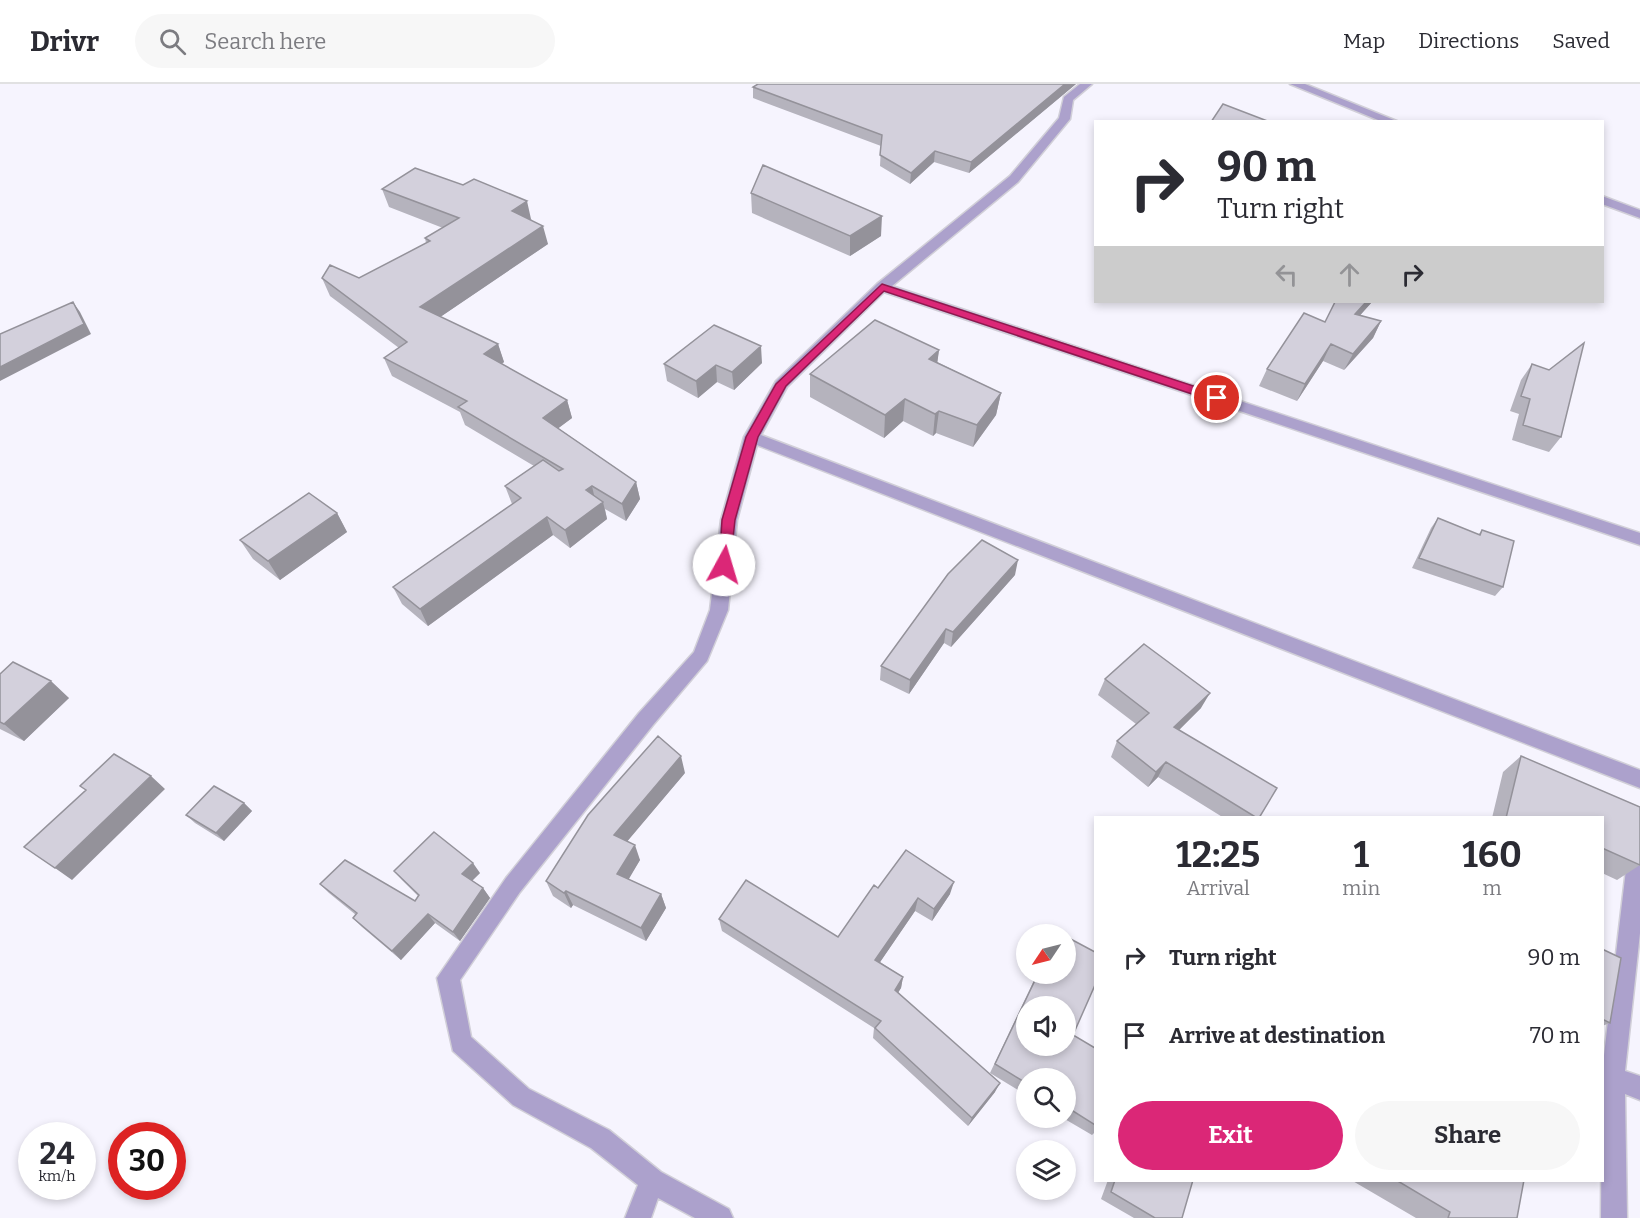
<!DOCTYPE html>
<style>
:root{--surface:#fff;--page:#f7f7f7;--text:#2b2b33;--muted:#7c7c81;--line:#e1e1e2;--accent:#db2777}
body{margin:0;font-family:Bitter,serif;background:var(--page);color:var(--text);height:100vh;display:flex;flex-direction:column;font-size:22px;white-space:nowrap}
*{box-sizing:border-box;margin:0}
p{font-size:20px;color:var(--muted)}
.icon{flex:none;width:33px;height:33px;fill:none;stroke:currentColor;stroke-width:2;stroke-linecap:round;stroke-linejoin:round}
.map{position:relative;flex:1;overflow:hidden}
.sheet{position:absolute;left:1094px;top:732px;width:510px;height:366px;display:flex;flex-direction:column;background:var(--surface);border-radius:0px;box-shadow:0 3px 9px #0003}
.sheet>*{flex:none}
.top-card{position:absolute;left:1094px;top:36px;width:510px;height:183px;border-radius:0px;box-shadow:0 3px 9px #0003;background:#fff;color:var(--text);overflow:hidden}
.needle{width:39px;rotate:235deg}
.fabs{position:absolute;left:1016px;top:840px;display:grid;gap:12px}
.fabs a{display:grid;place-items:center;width:60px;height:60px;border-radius:50%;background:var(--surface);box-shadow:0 3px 9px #0003;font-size:30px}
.speed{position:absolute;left:18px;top:1038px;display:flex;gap:12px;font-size:30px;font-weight:700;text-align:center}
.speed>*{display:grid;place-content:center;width:78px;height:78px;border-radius:50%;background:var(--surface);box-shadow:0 3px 9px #0003;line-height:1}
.speed small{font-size:15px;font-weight:400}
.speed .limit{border:9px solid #d22;background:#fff;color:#111}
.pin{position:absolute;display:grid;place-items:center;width:51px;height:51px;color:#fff;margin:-26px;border:3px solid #fff;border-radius:50%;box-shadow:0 2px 6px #0007}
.me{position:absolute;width:66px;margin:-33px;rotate:6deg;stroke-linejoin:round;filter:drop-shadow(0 0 4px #0008)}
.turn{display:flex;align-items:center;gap:21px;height:126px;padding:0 24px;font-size:27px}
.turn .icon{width:78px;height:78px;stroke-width:2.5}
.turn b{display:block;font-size:42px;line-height:51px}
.lanes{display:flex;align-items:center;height:57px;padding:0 24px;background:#0003;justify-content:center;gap:30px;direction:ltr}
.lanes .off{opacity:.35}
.eta{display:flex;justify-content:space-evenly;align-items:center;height:102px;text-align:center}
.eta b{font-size:36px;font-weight:700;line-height:42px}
.cta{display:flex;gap:12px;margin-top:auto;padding:12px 24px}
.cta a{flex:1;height:69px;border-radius:36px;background:var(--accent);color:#fff;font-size:24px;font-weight:700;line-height:69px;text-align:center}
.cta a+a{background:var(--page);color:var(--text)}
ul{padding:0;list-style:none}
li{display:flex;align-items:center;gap:18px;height:78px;padding:0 24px}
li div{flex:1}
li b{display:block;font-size:22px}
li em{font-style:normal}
header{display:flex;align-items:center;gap:36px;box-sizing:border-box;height:84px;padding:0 30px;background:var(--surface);border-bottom:2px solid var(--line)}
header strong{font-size:28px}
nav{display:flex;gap:33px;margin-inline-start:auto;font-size:21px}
.search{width:420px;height:54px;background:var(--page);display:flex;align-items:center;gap:15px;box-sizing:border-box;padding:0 21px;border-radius:33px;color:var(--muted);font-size:22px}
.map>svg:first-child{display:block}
</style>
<header>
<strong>Drivr</strong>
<div class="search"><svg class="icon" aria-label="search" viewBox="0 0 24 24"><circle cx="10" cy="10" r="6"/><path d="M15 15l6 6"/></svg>Search here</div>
<nav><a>Map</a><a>Directions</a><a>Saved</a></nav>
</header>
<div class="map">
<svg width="1640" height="1134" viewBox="0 0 1640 1134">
<rect width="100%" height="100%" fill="#f6f4fe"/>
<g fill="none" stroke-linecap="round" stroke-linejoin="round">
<defs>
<path id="street" d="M1080,0H1092L1073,16L1070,35L1018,98L892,202L1640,449V461L884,208L787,303L761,351L1640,686V704L757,361L737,436L728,526L707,577L653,641L520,808L460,896L471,953L529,1005L609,1046L661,1088L729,1125L733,1134H695L658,1114L651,1134H625L638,1101L591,1064L513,1021L453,967L437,894L506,794L639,629L694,568L710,526L721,436L744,353L776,297L877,200L1010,92L1059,34L1064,13Z
M1290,0H1305L1399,38H1383Z
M1602,112L1640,126V134L1602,120Z
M1640,743V849L1625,987L1640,992V1016L1625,1010L1627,1134H1601L1602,988L1630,752L1633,745Z"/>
</defs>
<use href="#street" stroke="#d1cfd8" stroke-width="3"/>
<use href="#street" fill="#aca1cc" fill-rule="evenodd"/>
</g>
<path fill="#b5b3bd" d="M758,0H1076L969,89L934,78L910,100L880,82L881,62L753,14V3Z
M382,105L531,135L548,160L440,233L498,260L504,278L502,280L567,316L572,334L558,344L636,398L640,415L626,437L605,425L607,435L570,464L553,451L428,542L402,520L393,503L512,420L505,402L534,382L465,341L460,328L392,292L384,274L399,264L330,212L322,194H359L426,159L425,154L443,144L389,123Z
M751,109L881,152L850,172L752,129Z
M1335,218H1372L1360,231L1381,237L1373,254L1344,286L1323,277L1297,317L1259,302L1267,285L1325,238Z
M939,266L937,278L1001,309L996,331L973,363L936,349L933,352L903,337L884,354L810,313V290Z
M762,279L734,306L717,298L698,314L667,297L664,280Z
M1532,280L1561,353L1549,368L1512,356L1519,330L1510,327L1521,296Z
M337,429L347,448L280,496L253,475L240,456Z
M1438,434L1478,451L1482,446L1503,503L1495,512L1412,484L1431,444Z
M1015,491L951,563L944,559L909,610L880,596L881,582Z
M0,590L69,614L24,657L0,645Z
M1105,595L1201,624L1179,646L1259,734H1224L1158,693L1148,703L1111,673L1117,657L1136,640L1098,611Z
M1521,672L1640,723V781L1617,796L1602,789V734H1492L1503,688Z
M685,689L627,757L640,776L628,795L661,810L666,824L646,857L573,821L571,824L553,812L546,797Z
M244,719L252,727L224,757L195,739L186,731Z
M394,787L480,789L472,796L483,804L490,814L460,857L435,839L401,876L362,843L353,834L356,831L329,809L320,800L415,817L418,812L402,796Z
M878,804L950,810L932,837L915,827L880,878L903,893L901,904L898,908L995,1008L968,1042L873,954L874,944L722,847L719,835L838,853Z
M1602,865L1610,939L1602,942Z
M1037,890L1073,951L1095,964V1048L1092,1051L1063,1034H1065V994H1026V1011L990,989Z
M1108,1096H1193L1182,1134H1134L1101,1115Z
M1351,1096H1524L1517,1134H1416Z"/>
<path fill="#94929a" d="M1065,0H1076L969,89L971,78Z
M935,67L934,78L910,100L911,89Z
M527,117L531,135L517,145L512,127Z
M882,132L881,152L850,172V152Z
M543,142L548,160L427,242L420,223Z
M73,218L80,228L91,250L0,297V283Z
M1366,218H1372L1347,246L1355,230Z
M1381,237L1373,254L1344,286L1353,270Z
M498,260L504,278L490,288L484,270Z
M1331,260L1323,277L1297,317L1305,300Z
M761,262L762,279L734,306L732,288Z
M939,266L936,289L929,275Z
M716,281L717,298L698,314L696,297Z
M1001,309L996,331L973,363L977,341Z
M905,315L903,337L884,354L885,331Z
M567,316L572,334L548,352L543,334Z
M939,327L936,349L933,352L935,330Z
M636,398L640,415L626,437L622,420Z
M592,402L596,420L586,406Z
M603,418L607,435L570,464L565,446Z
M337,429L347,448L280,496L268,477Z
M547,433L553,451L428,542L420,525Z
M1018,476L1015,491L951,563L953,548Z
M946,545L944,559L909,610L910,596Z
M51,597L69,614L24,657L4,640Z
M1210,609L1201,624L1166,659L1174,643Z
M681,672L685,689L620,766L614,751Z
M1166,678L1158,693L1148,703L1156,688Z
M151,692L165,705L72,796L55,784Z
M244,719L252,727L224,757L216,749Z
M635,761L640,776L623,805L617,790Z
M473,779L480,789L469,800L462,790Z
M954,798L950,810L932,837L934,825Z
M483,804L490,814L460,857L453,848Z
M566,807L573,821L571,824L564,809Z
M661,810L666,824L646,857L641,844Z
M918,814L915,827L874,887L875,876Z
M428,830L435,839L401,876L392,867Z
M903,893L901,904L893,917L895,906Z
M1000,999L995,1008L968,1042L972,1034Z"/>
<path fill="#d3d0dc" stroke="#94929a" stroke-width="1.5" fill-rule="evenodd" d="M758,0H1065L971,78L935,67L911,89L880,71L882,51L753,3Z
M1223,20L1270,38H1211Z
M763,81L882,132L850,152L751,109Z
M415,84L463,101L474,95L527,117L512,127L543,142L420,223L498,260L484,270L567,316L543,334L636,398L622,420L592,402L586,406L603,418L565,446L547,433L420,525L393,503L521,414L505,402L543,376L559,387L563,385L458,323L467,317L384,274L407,258L322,194L330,181L359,194L430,157L425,154L459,134L382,105Z
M73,218L84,240L0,283V250Z
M1335,218H1366L1355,230L1381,237L1353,270L1331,260L1305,300L1267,285L1304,229L1325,238Z
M875,236L939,266L929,275L1001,309L977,341L939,327L935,330L905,315L885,331L810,290Z
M714,241L761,262L732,288L716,281L696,297L664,280Z
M1584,259L1561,353L1523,341L1530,315L1521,312L1532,280L1549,286Z
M309,409L337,429L268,477L240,456Z
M1438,434L1480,451L1482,446L1514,457L1503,503L1419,474Z
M982,456L1018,476L953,548L946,545L910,596L881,582L948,490Z
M1144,560L1210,609L1174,643L1277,704L1259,734H1257L1166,678L1156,688L1117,657L1149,629L1105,595Z
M13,578L51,597L4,640L0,638V590Z
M658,652L681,672L614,751L635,761L617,790L661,810L641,844L566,807L564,809L546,797L588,731Z
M114,670L151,692L55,784L24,763L86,706L80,702Z
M1521,672L1640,723V781L1602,764V734H1506Z
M214,702L244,719L216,749L186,731Z
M434,748L473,779L462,790L483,804L453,848L428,830L392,867L353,834L357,829L320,800L345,776L415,817L419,811L394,787Z
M906,766L954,798L934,825L918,814L875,876L903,893L895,906L1000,999L972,1034L875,944L881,937L719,835L746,796L838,853L874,801L878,804Z
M1065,852L1095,868V901L1073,951L1095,964V1041L1065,1022V994H1026V999L995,980L1038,890H1065ZM1026,922H1065V962H1026Z
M1602,865L1621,874L1610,939L1602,935Z
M1115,1096H1193L1182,1134H1155L1111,1108Z
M1396,1096H1524L1517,1134H1448L1450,1128Z"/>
<path fill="#db2777" stroke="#8e194d" stroke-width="1.5" d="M882,200L1221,311L1222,314L1217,318L1213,317L884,207L786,302L758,353L735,436L730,481L724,486L719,485L722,436L746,353L776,300Z"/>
</svg>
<div class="fabs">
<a><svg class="needle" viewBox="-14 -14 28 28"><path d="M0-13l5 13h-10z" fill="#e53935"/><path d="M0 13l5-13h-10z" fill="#7c7c81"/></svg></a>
<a><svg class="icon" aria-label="sound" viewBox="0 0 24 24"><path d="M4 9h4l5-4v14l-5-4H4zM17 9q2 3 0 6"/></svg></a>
<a><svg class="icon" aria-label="search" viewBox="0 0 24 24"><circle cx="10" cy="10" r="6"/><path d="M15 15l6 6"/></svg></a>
<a><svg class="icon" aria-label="layers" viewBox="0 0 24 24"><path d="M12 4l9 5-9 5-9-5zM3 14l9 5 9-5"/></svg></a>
</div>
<div class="speed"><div>24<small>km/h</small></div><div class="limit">30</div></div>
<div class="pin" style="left:1217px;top:314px;background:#d93025"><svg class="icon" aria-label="arrive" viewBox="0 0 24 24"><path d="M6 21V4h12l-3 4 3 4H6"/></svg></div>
<svg class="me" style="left:724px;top:481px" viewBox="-20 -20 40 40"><circle r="19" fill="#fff"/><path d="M0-13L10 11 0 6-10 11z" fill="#db2777"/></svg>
<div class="top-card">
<div class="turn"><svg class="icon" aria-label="right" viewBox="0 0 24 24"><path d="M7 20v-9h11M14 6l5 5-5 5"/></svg><div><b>90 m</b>Turn right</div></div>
<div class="lanes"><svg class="icon off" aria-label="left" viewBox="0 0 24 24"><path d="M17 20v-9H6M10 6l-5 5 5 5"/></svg><svg class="icon off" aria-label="ahead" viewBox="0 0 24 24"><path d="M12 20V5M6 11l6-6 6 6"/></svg><svg class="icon" aria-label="right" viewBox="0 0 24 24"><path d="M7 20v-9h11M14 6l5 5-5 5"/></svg></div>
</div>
<section class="sheet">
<div class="eta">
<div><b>12:25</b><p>Arrival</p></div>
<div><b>1</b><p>min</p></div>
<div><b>160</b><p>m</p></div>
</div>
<ul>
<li><svg class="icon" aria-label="right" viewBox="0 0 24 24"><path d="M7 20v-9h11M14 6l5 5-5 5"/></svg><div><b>Turn right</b></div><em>90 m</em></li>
<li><svg class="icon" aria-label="arrive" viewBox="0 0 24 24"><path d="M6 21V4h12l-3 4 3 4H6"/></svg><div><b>Arrive at destination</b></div><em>70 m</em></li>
</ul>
<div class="cta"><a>Exit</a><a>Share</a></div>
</section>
</div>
